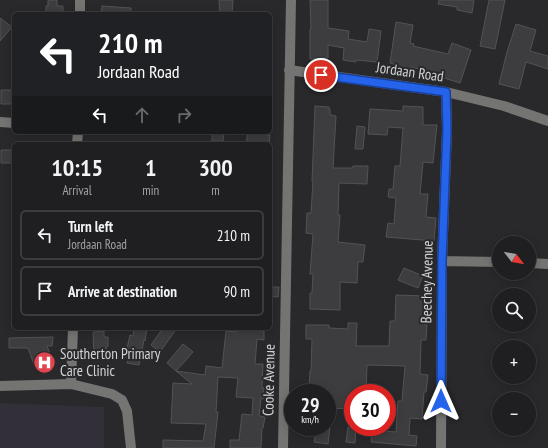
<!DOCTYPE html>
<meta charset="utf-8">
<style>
:root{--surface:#1f1e20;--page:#272729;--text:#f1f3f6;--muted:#a1a2a5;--line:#3c3c3e}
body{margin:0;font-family:"PT Sans Narrow",sans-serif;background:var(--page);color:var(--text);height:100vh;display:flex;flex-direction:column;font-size:15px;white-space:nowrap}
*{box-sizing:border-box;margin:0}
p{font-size:13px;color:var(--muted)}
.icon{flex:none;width:22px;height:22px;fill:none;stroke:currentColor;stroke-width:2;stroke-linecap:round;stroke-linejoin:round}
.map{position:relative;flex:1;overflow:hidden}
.details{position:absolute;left:12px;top:142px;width:260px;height:188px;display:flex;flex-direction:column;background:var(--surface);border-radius:6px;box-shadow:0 2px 10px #0003,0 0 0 1px var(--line)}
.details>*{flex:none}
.guide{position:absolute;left:12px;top:12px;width:260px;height:122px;border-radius:6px;box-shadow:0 2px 10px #0003,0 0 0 1px var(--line);background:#202124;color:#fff;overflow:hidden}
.needle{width:26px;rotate:121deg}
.fabs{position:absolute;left:492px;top:236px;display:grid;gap:8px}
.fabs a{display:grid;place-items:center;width:44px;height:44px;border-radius:50%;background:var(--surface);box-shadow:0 2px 10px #0003,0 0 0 1px var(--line);font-size:20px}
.speed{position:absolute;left:284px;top:384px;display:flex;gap:8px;font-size:20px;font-weight:700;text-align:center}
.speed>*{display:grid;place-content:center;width:52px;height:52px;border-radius:50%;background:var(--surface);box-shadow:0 2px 10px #0003,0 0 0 1px var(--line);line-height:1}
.speed small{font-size:10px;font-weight:400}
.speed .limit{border:6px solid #d22;background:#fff;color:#111}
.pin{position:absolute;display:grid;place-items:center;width:34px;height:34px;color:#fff;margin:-17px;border:2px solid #fff;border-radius:50%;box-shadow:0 1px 4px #0007}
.me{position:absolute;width:44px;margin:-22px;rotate:0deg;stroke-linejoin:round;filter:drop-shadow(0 0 3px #0008)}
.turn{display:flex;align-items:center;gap:14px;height:84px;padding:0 20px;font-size:18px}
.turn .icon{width:52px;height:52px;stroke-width:2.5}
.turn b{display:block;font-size:28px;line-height:34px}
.lanes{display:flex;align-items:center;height:38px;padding:0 20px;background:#0003;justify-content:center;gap:20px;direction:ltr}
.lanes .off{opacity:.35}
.eta{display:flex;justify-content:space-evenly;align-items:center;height:68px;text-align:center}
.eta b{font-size:24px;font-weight:600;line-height:28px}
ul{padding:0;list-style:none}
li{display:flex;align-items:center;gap:12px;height:50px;margin:0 8px 6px;padding:0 12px;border:2px solid var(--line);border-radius:6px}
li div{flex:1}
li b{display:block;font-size:15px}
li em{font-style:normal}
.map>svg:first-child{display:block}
</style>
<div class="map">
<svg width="548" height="448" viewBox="0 0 548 448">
<rect width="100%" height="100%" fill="#29282b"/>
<path fill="#322f38" d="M0,403L104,407V448H0Z"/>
<path fill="#3d3c3f" stroke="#535255" d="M48,0H57V6H63V14H46V6H48Z
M219,0H233L232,14H220Z
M310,0H328V28L349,31L348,39L367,42L369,29L381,31L377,62L356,60V62L343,60L344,48L328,45V58L310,59V29H311Z
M439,0H474L472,13L457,10V7L438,4Z
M489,0H505L495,49L480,46Z
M102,6L131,8V14H101Z
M0,18L12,27L0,41Z
M396,22L413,25L410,43L414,44L413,46L448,54L452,43L471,50L460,83L441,77L442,74L410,67L408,73L393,71L394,64L390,63Z
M516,24L536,30L530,51L548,56V69L526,62L519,89L499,84L507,52Z
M1,90H14V104H1Z
M315,106L329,107V109H330V115L336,116L333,168H353V166H368L367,184L339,183L338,215H340L338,242L365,245L363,262H358L357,283L340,282V310L310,309V293H312L313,274H310L313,234L306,233L307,213H311L313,181H312Z
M403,106L423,107V125H437L433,163L423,162L420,194H428L426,217L436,218L434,241L386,237L388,223L394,224L396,198L388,197L389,189H393L395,166H400L403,128L388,127L387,135L368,134L370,109L403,111Z
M357,126L365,127L363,149H355Z
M212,132H224L223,141H212Z
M248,132H267V135H270L269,144H246Z
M1,150H14V163H1Z
M404,268L423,276L418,288L398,280Z
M270,287H279L278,297L270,296Z
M396,295L425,296V325H427L426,340H421L420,374L428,375L426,392H424L422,419L410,418L409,435L417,436L416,446L371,442L372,430L396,432L398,401H402L405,366L367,365L366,391H353V409L327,408V389H309L310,371H311L312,339H306V325H329V328L348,329V323H357L356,346H389L390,321H395Z
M134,328H147L145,341L144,340L139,365L127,363L129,357H125L130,335L133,336Z
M163,328H177L160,352L151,345Z
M237,329L264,331V340L257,339L255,364H263L262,388H264L263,399L261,398L259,416L265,417L263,428H262L261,448H230V440H239L242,414L252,415L253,398L236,397L238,378L218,377L216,412H218L214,448H163V440L203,441L206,424L171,423L173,383L192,384L176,371L205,375L206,366L222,368L226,331L237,332Z
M104,331V337H108V346L106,348V359H94L93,332Z
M53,337L52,346H47L52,359L44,362L45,363L35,367L28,348H9V338Z
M183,344L193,352L176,371L167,363Z
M317,427H330L328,444L314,442Z
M348,427H356L355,443L346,442Z"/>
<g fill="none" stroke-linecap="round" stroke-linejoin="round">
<path stroke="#747472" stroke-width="10" d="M80,14V0
M289,70L446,92L504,106L548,121
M0,122L14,123
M77,144L78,132
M442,261L499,262
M529,263L548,264
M71,384L73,328
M0,386L71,384L112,394L122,400L127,411L131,448
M283,448L291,0
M441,448L442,261L447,130L446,92"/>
</g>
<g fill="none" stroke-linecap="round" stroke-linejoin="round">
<defs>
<path id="route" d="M321,75L446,92L447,130L442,261L441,401"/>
</defs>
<use href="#route" stroke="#184099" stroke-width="10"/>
<use href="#route" stroke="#2563eb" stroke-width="7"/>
</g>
<defs>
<symbol id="hospital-disc" viewBox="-11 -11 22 22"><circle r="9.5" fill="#e0444e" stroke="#29282b"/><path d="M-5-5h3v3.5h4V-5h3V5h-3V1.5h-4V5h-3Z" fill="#fff"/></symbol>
</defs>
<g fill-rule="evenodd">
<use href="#hospital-disc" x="32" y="350" width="25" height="25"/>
</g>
<g text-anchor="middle" stroke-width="4" stroke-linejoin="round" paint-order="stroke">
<g font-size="15" fill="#d3d3d5" stroke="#29282b">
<text transform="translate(410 72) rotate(8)" y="5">Jordaan Road</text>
<text transform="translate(427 282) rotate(-89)" y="5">Beechey Avenue</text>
<text transform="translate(269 380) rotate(-89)" y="5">Cooke Avenue</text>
</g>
<g font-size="15" fill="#d3d3d5" stroke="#29282b" text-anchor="start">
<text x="60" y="359">Southerton Primary<tspan x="60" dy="17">Care Clinic</tspan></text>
</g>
</g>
</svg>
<div class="fabs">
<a><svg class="needle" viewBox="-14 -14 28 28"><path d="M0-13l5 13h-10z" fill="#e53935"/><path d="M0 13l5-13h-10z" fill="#a1a2a5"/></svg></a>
<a><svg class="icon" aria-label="search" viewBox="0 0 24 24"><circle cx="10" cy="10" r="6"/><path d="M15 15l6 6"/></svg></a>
<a>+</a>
<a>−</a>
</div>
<div class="speed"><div>29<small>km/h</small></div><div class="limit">30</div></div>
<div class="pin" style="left:321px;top:75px;background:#d93025"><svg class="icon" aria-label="arrive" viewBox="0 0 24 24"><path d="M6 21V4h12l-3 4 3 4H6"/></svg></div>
<svg class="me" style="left:441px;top:401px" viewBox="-20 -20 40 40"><path d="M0-17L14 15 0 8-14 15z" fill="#2563eb" stroke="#fff" stroke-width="4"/></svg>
<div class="guide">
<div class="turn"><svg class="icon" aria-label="left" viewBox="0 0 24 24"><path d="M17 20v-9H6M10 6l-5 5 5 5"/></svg><div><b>210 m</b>Jordaan Road</div></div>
<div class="lanes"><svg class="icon" aria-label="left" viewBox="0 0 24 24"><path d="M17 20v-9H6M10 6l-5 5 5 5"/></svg><svg class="icon off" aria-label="ahead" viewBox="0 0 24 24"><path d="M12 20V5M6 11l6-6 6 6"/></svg><svg class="icon off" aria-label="right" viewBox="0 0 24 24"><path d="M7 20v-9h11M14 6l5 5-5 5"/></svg></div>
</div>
<section class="details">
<div class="eta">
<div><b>10:15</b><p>Arrival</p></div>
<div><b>1</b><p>min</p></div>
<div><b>300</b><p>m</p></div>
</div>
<ul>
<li><svg class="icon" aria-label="left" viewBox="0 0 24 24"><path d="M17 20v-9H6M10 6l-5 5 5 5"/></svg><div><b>Turn left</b><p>Jordaan Road</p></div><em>210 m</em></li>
<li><svg class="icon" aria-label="arrive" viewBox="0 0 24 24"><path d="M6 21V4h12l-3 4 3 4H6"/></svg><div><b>Arrive at destination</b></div><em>90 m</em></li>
</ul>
</section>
</div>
